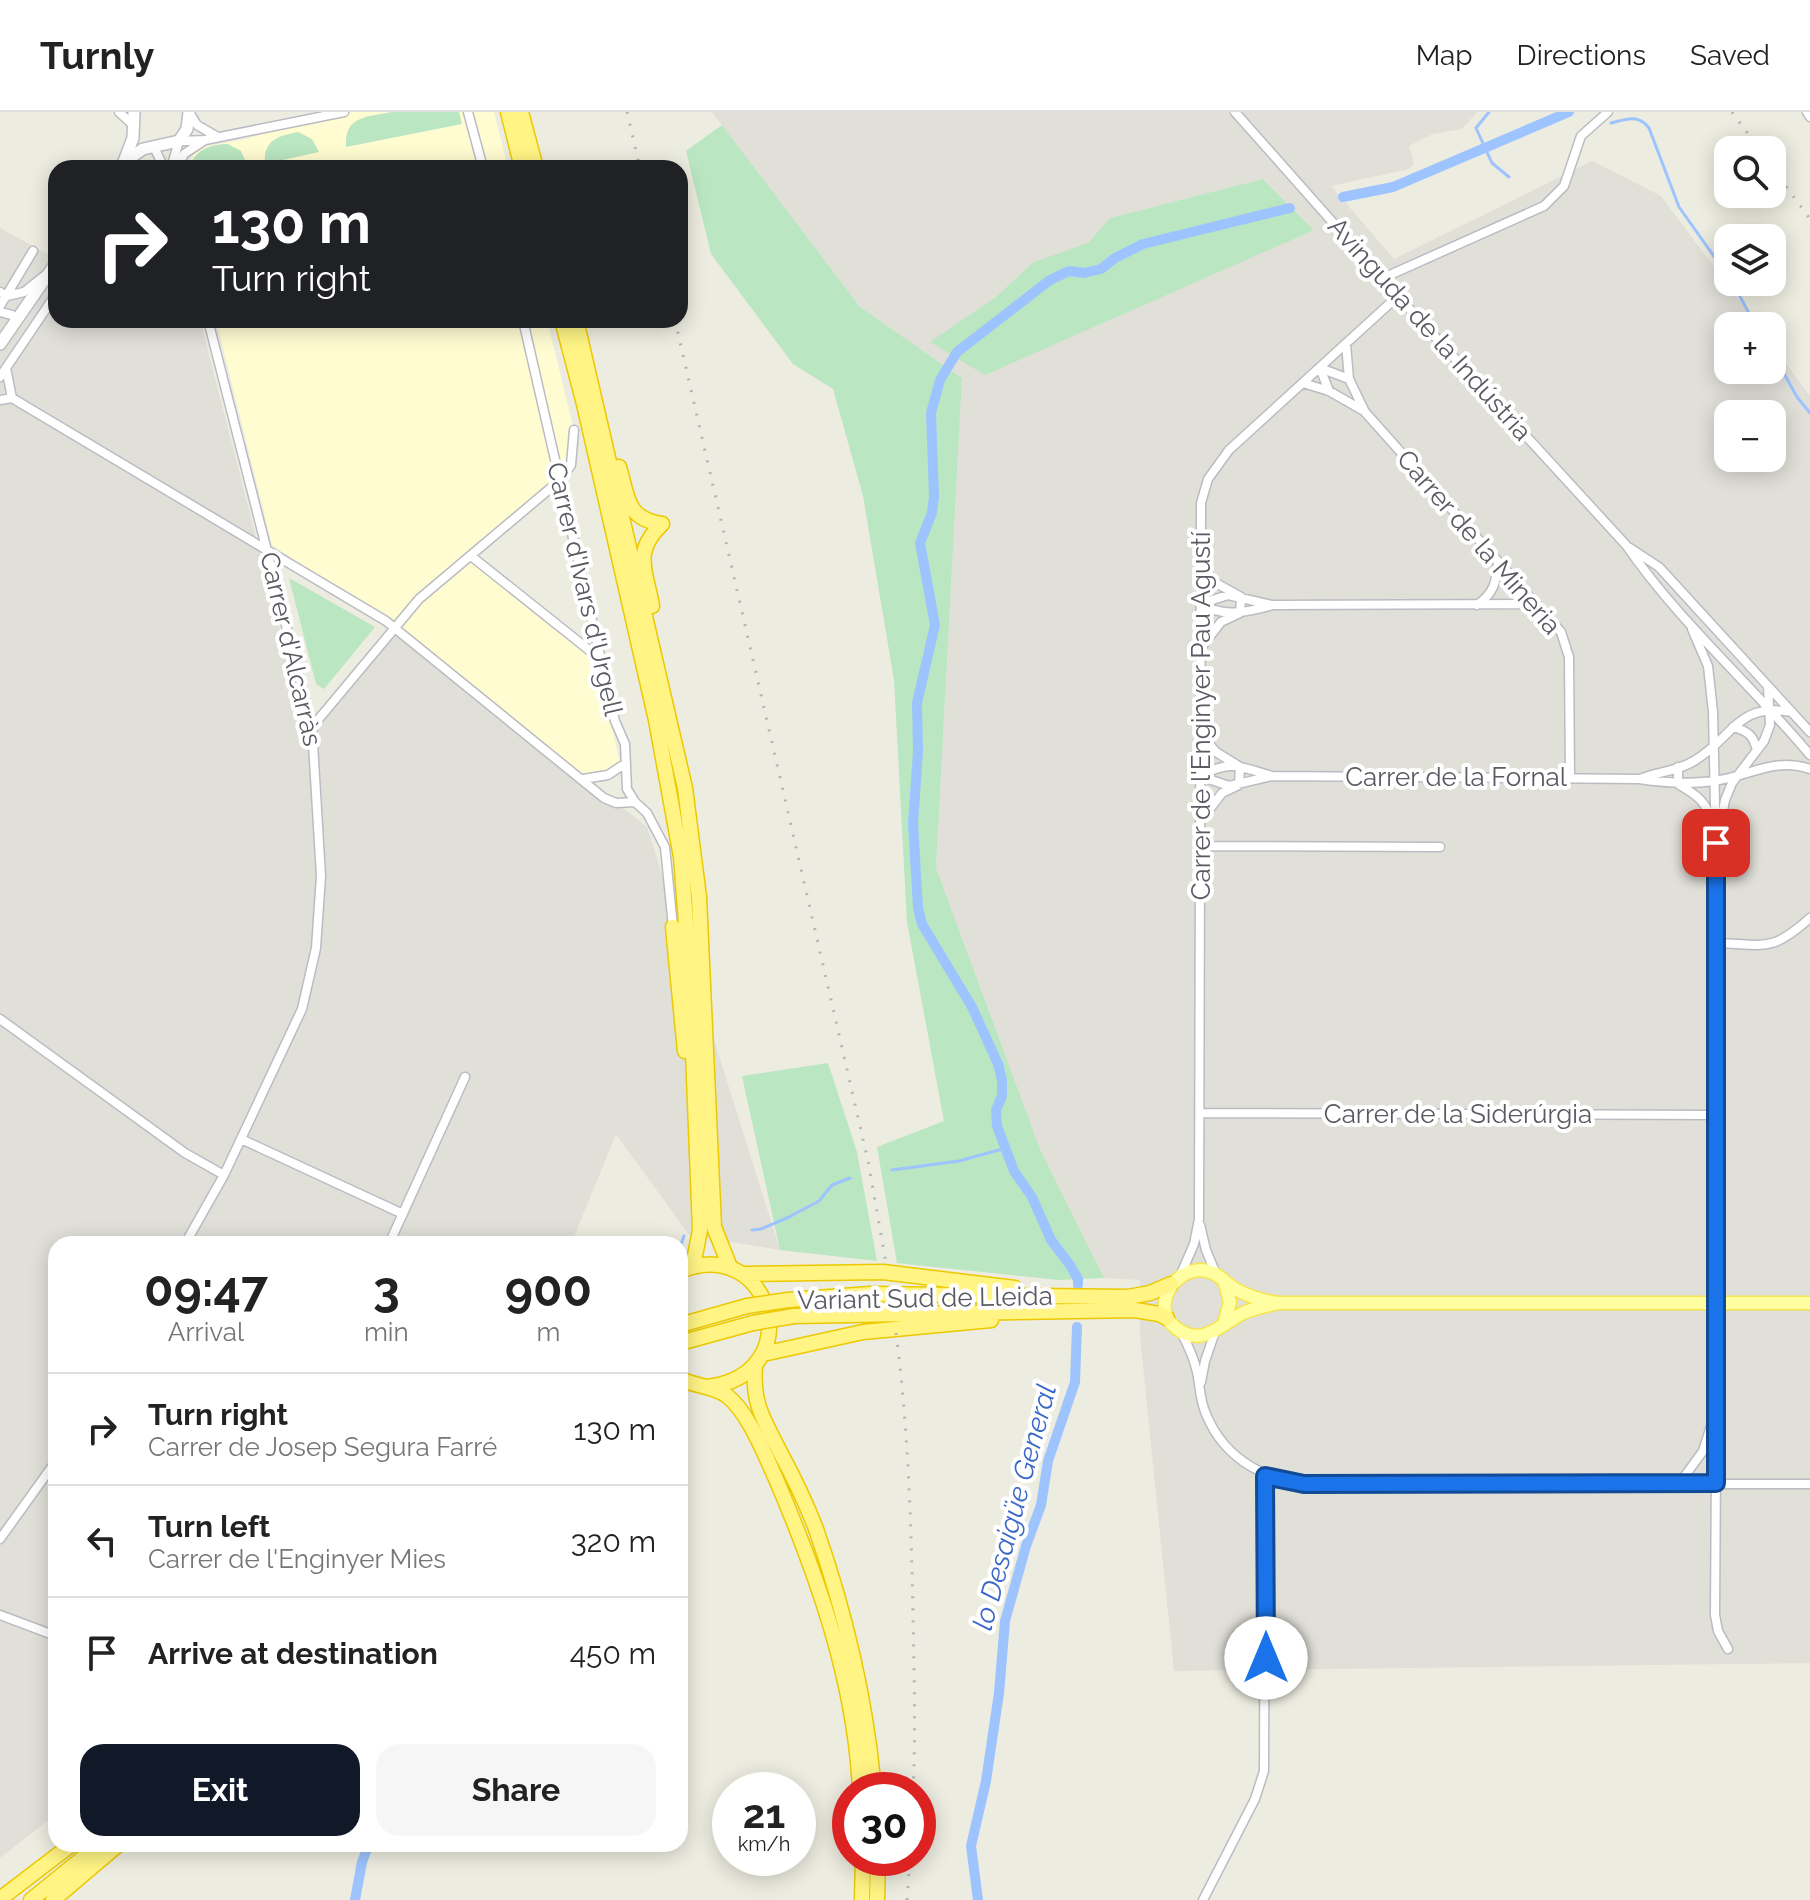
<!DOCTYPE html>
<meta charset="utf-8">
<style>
:root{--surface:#fff;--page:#f6f6f6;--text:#222;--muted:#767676;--line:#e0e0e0;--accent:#111827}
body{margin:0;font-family:Raleway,sans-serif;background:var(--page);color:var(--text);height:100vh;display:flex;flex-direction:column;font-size:30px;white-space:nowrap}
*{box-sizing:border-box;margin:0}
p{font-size:26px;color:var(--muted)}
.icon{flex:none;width:44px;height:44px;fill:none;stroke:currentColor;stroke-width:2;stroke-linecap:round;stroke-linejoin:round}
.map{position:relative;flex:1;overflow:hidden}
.panel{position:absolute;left:48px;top:1124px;width:640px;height:616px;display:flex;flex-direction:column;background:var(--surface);border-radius:24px;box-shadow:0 4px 20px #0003}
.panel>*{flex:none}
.guide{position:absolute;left:48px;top:48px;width:640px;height:168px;border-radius:24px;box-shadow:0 4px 20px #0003;background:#202124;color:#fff;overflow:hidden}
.tools{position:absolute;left:1714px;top:24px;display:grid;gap:16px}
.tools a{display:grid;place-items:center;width:72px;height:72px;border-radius:16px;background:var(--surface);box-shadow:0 4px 20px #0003;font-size:40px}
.speed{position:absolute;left:712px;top:1660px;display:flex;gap:16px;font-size:40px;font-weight:700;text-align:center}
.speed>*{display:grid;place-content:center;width:104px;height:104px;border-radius:50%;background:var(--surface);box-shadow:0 4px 20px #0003;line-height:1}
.speed small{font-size:20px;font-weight:400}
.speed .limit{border:12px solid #d22;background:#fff;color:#111}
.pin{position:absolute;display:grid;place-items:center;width:68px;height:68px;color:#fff;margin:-34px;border-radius:16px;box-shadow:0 4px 12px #0006}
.me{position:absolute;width:88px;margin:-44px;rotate:0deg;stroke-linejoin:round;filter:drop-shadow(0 0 6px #0008)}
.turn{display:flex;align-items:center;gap:28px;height:168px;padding:0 32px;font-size:36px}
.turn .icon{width:104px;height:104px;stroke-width:2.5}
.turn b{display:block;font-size:56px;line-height:68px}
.eta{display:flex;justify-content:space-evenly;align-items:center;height:136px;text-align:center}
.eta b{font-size:48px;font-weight:700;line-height:56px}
.cta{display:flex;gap:16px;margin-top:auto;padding:16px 32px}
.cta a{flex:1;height:92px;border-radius:24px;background:var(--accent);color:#fff;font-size:32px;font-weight:700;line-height:92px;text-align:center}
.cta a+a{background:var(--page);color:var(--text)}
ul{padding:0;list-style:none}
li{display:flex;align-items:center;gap:24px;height:112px;padding:0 32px;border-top:2px solid var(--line)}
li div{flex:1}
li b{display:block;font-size:30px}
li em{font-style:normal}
header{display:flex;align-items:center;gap:48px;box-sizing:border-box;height:112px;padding:0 40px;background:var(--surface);border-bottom:2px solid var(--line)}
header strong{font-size:38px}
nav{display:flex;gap:44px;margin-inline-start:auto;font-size:28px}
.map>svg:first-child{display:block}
</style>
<header>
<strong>Turnly</strong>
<nav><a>Map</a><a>Directions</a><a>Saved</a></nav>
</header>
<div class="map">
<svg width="1810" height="1788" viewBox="0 0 1810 1788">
<rect width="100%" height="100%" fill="#edece0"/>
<path fill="#fffcd2" d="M345,0H494L508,56H185L194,42L207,34L241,28Z
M216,208H547L574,318L571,353L473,445L595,540L621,655L583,667L393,514L272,433Z"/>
<path fill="#e0dfd8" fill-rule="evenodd" d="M712,0H1477L1462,17L1433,22L1409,34L1414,52L1408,57L1331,74L1394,147L1592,49L1661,84L1758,214H1728V258H1772V233L1810,284V1551L1174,1559L1140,1224V1168L1104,1166L1040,1037L936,756L962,266L860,195ZM1263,67L1314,118L931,231L996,185L1031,154L1088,131L1110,106ZM1728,302H1772V346H1728Z
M0,116L56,147V208H200L315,654L312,615L393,514L647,715L780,1138L689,1123L616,1022L571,1132H56V1702L0,1746Z"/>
<path fill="#bae6c1" d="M392,0H459L462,12L346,35C344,3 368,5 392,0Z
M722,13L860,195L962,266L936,756L1040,1037L1104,1166L1058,1168L897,1151L877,1035L944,1009L907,810L894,568L863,384L833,277L793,252L711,142L686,39Z
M298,20L312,27L319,40L265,52C263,28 278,24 298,20Z
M228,32L241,39L248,55L188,56C196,38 209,32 228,32Z
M1263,67L1314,118L985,263L930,230L996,185L1034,150L1088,131L1110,106Z
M289,466L375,515L324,577L316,572Z
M828,951L857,1040L877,1149L780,1138L742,964Z"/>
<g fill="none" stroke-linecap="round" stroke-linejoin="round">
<path stroke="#9dc4ff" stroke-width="3" d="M1489,0L1476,16L1492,51L1509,65
M1611,11C1627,7 1638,2 1649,16L1679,95L1728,164
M1732,170L1756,214
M1772,240L1797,285L1810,301
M892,1058L959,1049L1006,1036
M752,1118L761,1117L789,1105L819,1089L832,1073L850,1066
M680,1135L684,1124"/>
<path stroke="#9dc4ff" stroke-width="10" d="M1343,85L1393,75L1569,0
M1078,1173V1167L1070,1153L1051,1128L1032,1085L1014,1059L997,1014L996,998L1002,984V968L998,952L972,895L922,812L918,796L913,711L918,640L917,591L935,513L920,431L932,401L934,384L931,301L940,268L957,240L1050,168L1069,159L1084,161L1101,157L1115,146L1143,132L1290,96
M355,1788L362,1750L369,1732
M978,1788L971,1734L986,1669L999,1581L1005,1509L1026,1434L1041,1393L1048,1349L1075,1270L1077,1215"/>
<defs>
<path id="street" d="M119,0L133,13
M189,0L197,13L216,24
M468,0L483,56
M1235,0L1405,192L1626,433C1679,510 1751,572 1810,643
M1807,0L1810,5
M154,35L164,56
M171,56L179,29L205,28L344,0
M177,56L184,42L205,28
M1383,166L1544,94L1564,74L1581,24L1608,0
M0,180L7,184L24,180L44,164
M0,194L33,139
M0,200L12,203L17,207
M523,208L615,609L625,632L627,677L635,690L647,701L665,735L673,815
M1346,232L1349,267L1365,300L1561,520L1569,545L1570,666
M6,256L12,286
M1320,256L1349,267
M1320,256L1329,279
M0,265L56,182
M1303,271L1329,279L1364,299
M0,288L12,286L386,509L604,686L616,691L635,690
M1630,436L1659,455L1810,620
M471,444L599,546
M1200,492C1224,506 1247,500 1273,493L1535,492
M1200,492L1228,483L1272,493
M1477,493C1494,481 1496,471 1498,451
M1692,517L1708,554L1713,600L1718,831L1717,1176
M1200,537L1221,510L1240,501L1241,485L1216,471L1200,453
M312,615L419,487L559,369L571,353L574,318
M1733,615C1748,619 1753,623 1757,638
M1201,623L1216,640L1240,655L1239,673L1222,681L1202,707
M1678,655V672C1697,683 1707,690 1712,711
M1200,664C1231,647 1240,655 1272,664L1639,667C1666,671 1692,673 1719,668C1751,663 1776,645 1810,657
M1200,664L1229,674L1272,664
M583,667L608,663L626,651
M1640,667C1657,660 1678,659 1694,649C1734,625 1737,590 1792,600
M1720,715L1725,688L1732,671L1764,629L1770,613L1768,574
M1202,734L1440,735
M1718,831C1766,833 1772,840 1810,806
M0,907L185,1041L224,1063
M1200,1001L1715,1003
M241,1027L403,1102
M1200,1113L1206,1138L1216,1162
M185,1132L224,1063L302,897L316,836L321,764L312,615L208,208
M389,1132L465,965
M1180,1164L1194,1132L1199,1107L1201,391L1208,367L1229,338L1398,184
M1717,1208L1715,1503L1718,1519L1728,1537
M1181,1220C1188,1233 1194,1246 1197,1260C1200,1274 1200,1289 1206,1302C1225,1349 1270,1372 1318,1372H1810
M1201,1270L1205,1249L1215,1220
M1679,1372L1703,1339L1713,1308
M0,1427L56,1349
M0,1503L56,1524
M1203,1788L1255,1687L1264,1659L1265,1364"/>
<path id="secondary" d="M123,51L143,37L179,29L187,17L189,0
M123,52L133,26L134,0
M0,232L56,151"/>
<path id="primary" d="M1279,1191C1266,1194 1254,1196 1243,1201C1220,1213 1202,1236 1176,1216C1151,1197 1171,1159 1200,1158C1217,1158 1224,1171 1237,1178C1250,1185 1264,1189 1279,1191H1810
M1224,1212L1230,1190L1225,1171"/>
<path id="highway" d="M508,0L522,56
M521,0L536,56
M562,208L584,292L656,608L681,745L690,864L700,1118L693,1154
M576,208L685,676L699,785L714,1115L730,1155
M619,355C628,385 626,407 662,412
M652,494C646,459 632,440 662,412
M673,815L685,939
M680,1159C772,1121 811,1263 707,1275
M743,1162L883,1160L1015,1176
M788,1188L870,1182L1128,1185L1150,1181L1171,1172
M794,1204L1135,1198L1159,1202L1167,1206
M680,1213L747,1194
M680,1231L753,1211
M763,1242L863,1220L991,1208
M755,1254C752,1292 764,1308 780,1340C793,1364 806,1391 816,1417C846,1503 866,1587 874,1678
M680,1267C695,1274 713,1274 726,1283C748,1299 765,1343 776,1367C818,1465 855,1570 860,1678
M0,1787L72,1732
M31,1788L100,1732
M53,1788L119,1732
M862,1788L863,1746
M877,1788L878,1746"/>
</defs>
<use href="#street" stroke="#bbbcc3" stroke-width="11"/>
<use href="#secondary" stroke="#bbbdc5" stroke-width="14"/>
<use href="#primary" stroke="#f8e44d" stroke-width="15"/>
<use href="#highway" stroke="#ecc900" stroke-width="17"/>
<use href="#street" stroke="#fff" stroke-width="8"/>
<use href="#secondary" stroke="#fff" stroke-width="11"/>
<use href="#primary" stroke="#ffffa2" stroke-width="12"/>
<use href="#highway" stroke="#fff484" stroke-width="14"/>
<path stroke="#b4b4b5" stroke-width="3" stroke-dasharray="2 10" stroke-linecap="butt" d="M627,0L640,56
M1732,0L1760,38
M1772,55L1810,107
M675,208L868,1049L886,1151
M896,1221C908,1314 911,1407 913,1501C914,1560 916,1619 913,1678
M907,1788L910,1746"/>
<defs>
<path id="street-bridge" d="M1717,1208V1176"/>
<path id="highway-bridge" d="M747,1194L788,1188
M753,1211L794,1204"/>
</defs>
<use href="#street-bridge" stroke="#bbbcc3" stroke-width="11" stroke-linecap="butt"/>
<use href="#highway-bridge" stroke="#ecc900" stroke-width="17" stroke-linecap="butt"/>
<use href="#street-bridge" stroke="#fff" stroke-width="8"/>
<use href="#highway-bridge" stroke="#fff484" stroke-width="14"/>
</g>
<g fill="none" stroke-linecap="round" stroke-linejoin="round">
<defs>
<path id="route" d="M1266,1546L1265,1364L1304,1372L1716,1371V731"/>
</defs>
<use href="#route" stroke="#114b97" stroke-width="20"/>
<use href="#route" stroke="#1a73e8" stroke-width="14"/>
</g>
<g text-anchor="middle" stroke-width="8" stroke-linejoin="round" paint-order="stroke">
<g font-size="26" fill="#595b62" stroke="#fff">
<text transform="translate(1430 217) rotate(48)" y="9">Avinguda de la Indústria</text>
<text transform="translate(1479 430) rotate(49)" y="9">Carrer de la Mineria</text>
<text transform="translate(585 477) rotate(77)" y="9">Carrer d'Ivars d'Urgell</text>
<text transform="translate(291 537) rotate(77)" y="9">Carrer d'Alcarràs</text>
<text transform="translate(1201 604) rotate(-90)" y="9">Carrer de l'Enginyer Pau Agustí</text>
<text x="1456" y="674">Carrer de la Fornal</text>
<text x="1458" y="1011">Carrer de la Siderúrgia</text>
<text transform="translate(925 1186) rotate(-1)" y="9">Variant Sud de Lleida</text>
</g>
<g font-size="28" font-style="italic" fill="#3b68c8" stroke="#fff">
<text transform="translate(1014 1395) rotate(-75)" y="10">lo Desaigüe General</text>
</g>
</g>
</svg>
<div class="tools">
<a><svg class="icon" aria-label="search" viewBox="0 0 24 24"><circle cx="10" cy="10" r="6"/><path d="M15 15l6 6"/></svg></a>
<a><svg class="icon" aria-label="layers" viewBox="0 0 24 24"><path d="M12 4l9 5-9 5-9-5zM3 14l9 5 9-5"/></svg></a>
<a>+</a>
<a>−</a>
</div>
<div class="speed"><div>21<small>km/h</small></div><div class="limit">30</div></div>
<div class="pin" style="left:1716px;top:731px;background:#d93025"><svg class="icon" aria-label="arrive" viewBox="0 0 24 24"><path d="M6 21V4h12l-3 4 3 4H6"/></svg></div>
<svg class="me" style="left:1266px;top:1546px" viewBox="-20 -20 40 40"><circle r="19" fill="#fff"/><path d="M0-13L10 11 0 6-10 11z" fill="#1a73e8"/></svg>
<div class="guide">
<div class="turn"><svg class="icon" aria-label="right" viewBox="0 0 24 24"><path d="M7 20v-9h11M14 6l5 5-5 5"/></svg><div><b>130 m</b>Turn right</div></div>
</div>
<section class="panel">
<div class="eta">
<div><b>09:47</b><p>Arrival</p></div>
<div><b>3</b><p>min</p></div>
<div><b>900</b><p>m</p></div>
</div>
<ul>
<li><svg class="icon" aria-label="right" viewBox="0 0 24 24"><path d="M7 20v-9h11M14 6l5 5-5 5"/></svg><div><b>Turn right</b><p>Carrer de Josep Segura Farré</p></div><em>130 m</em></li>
<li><svg class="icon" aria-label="left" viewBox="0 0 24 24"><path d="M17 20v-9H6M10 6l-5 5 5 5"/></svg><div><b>Turn left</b><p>Carrer de l'Enginyer Mies</p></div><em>320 m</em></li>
<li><svg class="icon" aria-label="arrive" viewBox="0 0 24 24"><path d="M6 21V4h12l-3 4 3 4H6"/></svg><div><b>Arrive at destination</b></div><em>450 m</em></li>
</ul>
<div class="cta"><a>Exit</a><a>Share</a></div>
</section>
</div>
